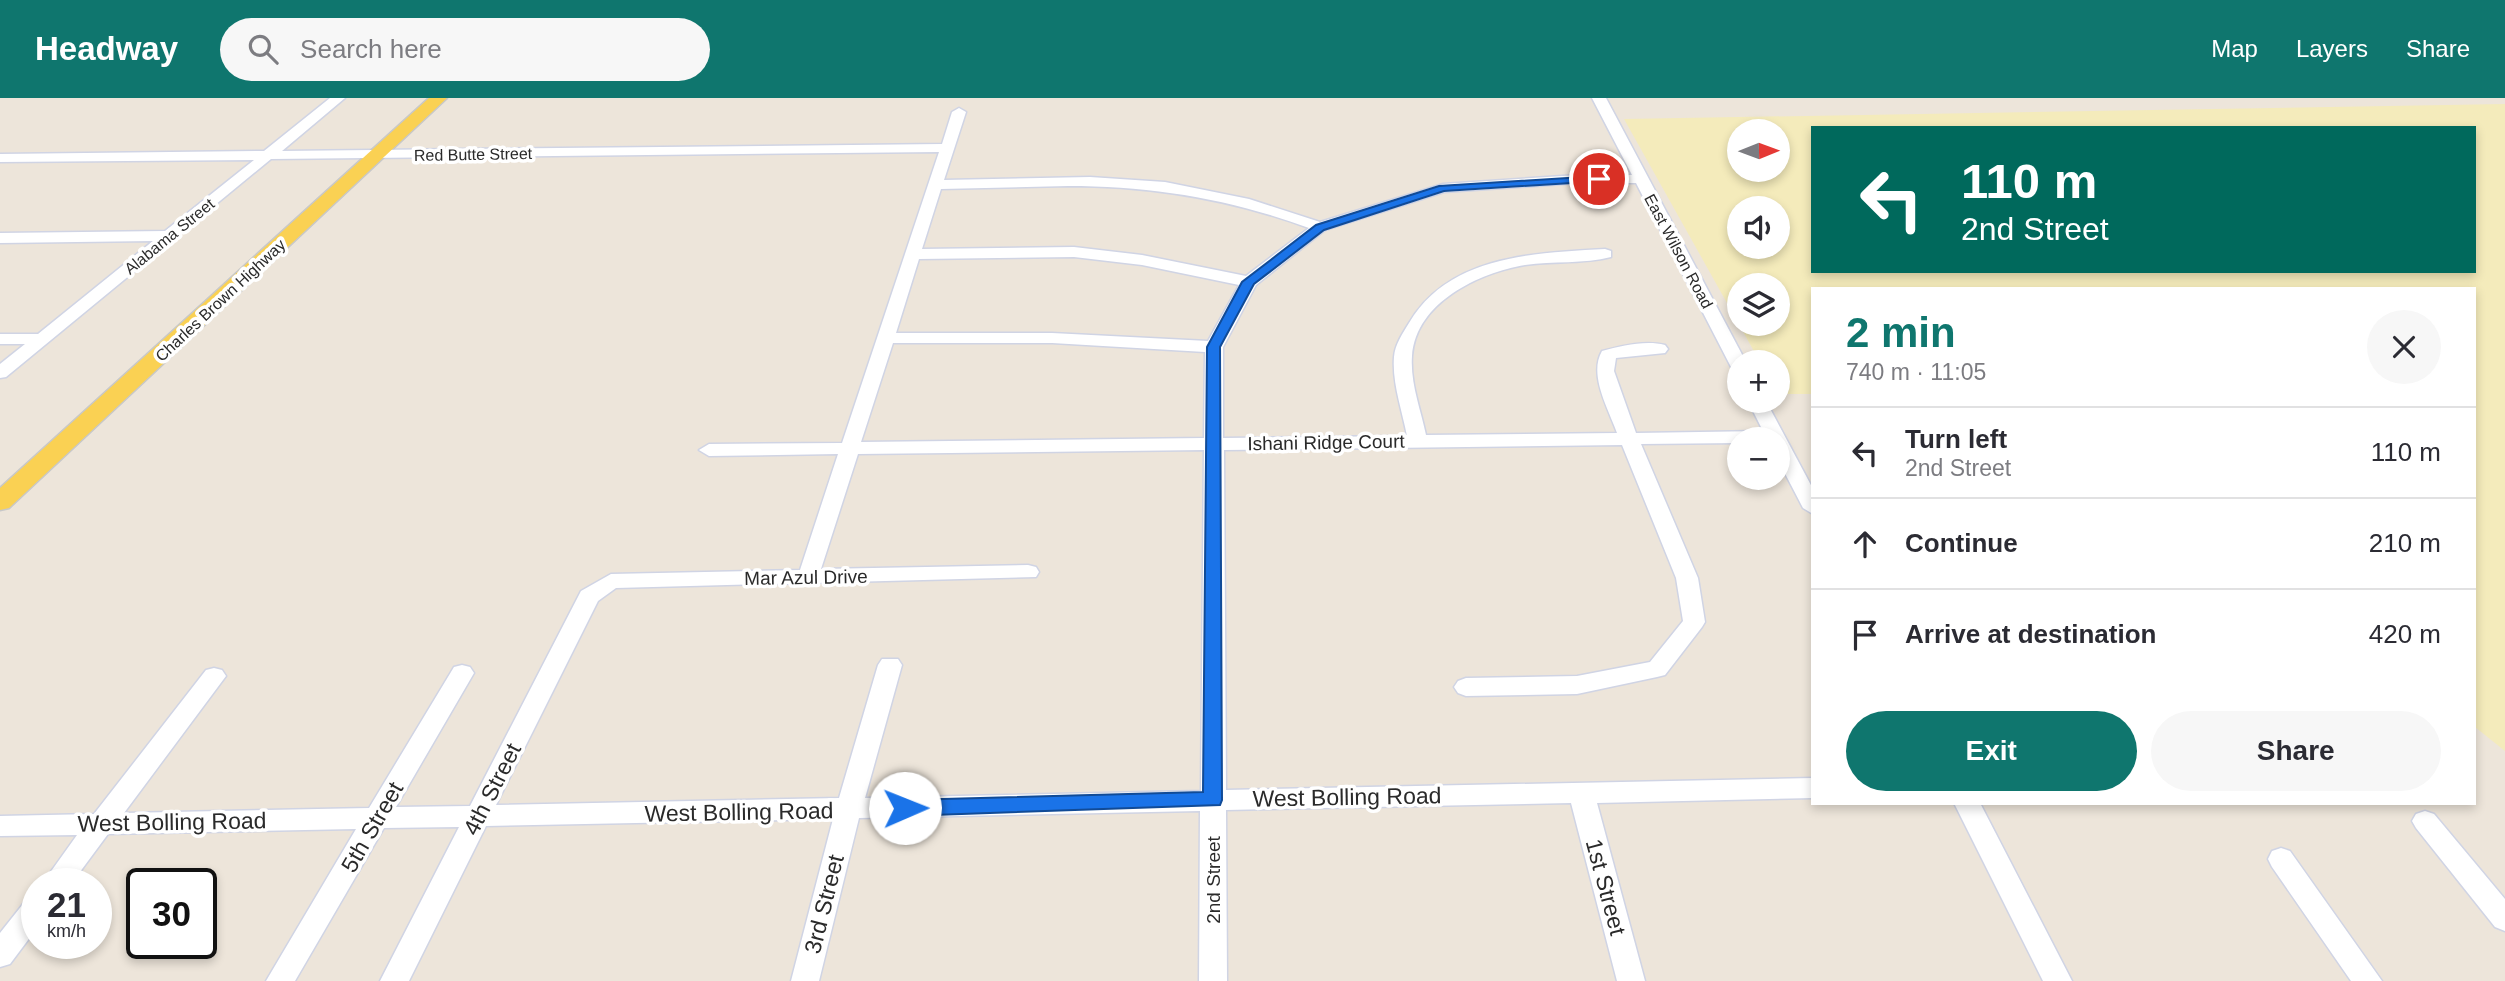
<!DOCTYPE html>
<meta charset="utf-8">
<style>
:root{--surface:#fff;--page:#f7f7f7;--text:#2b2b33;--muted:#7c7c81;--line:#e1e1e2;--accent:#0f766e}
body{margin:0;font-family:Arial,sans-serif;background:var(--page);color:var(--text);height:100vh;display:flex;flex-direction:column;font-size:26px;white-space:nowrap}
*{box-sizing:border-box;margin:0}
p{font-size:23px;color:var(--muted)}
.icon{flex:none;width:38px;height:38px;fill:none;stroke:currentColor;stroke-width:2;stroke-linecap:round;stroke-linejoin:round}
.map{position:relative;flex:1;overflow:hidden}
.drawer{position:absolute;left:1811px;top:189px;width:665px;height:518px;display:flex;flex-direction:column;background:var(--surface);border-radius:0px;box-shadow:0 4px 10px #0003}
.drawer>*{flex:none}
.guide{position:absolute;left:1811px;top:28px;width:665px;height:147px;border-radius:0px;box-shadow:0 4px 10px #0003;background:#00695c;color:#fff;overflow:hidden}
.needle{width:46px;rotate:89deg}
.buttons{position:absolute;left:1727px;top:21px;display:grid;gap:14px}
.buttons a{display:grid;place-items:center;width:63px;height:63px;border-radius:50%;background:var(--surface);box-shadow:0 4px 10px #0003;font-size:35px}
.speed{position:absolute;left:21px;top:770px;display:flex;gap:14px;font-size:35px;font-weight:700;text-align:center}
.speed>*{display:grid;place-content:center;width:91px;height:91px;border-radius:50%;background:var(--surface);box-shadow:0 4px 10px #0003;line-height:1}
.speed small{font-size:18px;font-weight:400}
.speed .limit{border:4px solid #111;border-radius:10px;background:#fff;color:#111}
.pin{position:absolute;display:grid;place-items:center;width:60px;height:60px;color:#fff;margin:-30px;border:4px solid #fff;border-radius:50%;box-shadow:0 2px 7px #0007}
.me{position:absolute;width:77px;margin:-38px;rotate:89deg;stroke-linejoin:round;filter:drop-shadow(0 0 5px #0008)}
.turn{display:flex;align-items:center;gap:24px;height:147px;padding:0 35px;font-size:32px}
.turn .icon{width:91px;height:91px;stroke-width:2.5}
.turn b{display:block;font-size:49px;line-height:60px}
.round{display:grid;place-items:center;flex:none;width:74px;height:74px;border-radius:37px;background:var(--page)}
.head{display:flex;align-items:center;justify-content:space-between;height:119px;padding:0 35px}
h1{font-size:42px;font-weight:700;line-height:52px;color:var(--accent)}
.button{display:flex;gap:14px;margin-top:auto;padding:14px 35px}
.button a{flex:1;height:80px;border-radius:42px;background:var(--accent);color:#fff;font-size:28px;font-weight:700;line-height:80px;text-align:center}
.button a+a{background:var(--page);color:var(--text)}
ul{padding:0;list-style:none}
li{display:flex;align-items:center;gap:21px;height:91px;padding:0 35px;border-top:2px solid var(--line)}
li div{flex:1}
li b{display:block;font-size:26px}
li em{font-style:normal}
header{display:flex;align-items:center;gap:42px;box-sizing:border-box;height:98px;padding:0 35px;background:var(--accent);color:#fff}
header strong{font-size:33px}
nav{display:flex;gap:38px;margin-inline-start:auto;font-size:24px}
.search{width:490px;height:63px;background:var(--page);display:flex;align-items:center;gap:18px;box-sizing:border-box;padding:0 24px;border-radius:38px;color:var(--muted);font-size:26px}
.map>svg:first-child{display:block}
</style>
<header>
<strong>Headway</strong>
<div class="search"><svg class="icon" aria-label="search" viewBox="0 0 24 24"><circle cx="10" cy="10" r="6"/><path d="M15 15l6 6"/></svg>Search here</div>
<nav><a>Map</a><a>Layers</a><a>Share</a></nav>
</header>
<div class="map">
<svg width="2505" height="883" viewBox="0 0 2505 883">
<rect width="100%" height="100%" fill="#ede5da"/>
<path fill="#f4ebbb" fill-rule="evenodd" d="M2505,6V653L2475,629L2474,191H1813V296H1778V264H1760L1624,21ZM1813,30H2474V173H1813ZM1740,33H1778V72H1740ZM1778,110V149H1740V110ZM1778,187V226H1740V187Z"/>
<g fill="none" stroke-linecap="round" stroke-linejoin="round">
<defs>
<path id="minor" d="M330,0H345L282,53L942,46L952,14L959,10L966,14L944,82L1090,79L1165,84L1249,101L1320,124L1443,86L1578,77H1632L1592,0H1606L1746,264H1740V274L1731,269L1636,85H1578L1444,94L1325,132L1256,187L1223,249V340L1407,338C1402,312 1392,285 1394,259C1395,246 1403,235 1409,225C1449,157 1535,155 1605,151L1611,153V159C1584,166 1553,163 1525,167C1479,175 1416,204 1412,258C1410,285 1421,312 1426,337L1617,335C1609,312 1588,277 1602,253C1622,248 1645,242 1665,247L1668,251L1665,255L1616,260L1614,273L1636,335L1763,333L1748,303H1766L1813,391V416L1803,410L1778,362V341H1740V345L1641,346L1698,480L1705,524L1702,529L1665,577L1657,579L1577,596L1466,598L1458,595L1454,589L1458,583L1466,580L1577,578L1650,564L1683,523L1676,480L1622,347L1224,352L1226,692L1813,680V700L1597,705L1645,883H1617L1571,705L1226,712L1227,883H1199L1200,713L859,720L819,883H791L833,721L486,728L409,883H380L459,729L384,730L295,883H266L356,731L108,736L71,786H42L77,737L0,738V718L94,716L206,572L214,570L222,572L226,578L124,715L369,710L454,569L462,567L470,569L474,575L396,709L470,708L581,493L611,476L800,472L838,356L709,358L699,352L709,346L842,345L939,54L271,61L6,279L0,280V266L25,246H0V236H38L153,143L0,145V135L165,133L254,62L0,64V56L264,53ZM1068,88C1152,88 1230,101 1309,130L1246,178L1142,157L1074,149L922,151L941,91ZM1074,159L1142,167L1239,187L1208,243L1052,235H896L919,161ZM893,245H1052L1205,254L1204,340L861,344ZM1204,352L1201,693L865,700L902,567L898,561H882L878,567L839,700L496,707L598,503L616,490L1036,479L1039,474L1036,469L1028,467L821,471L858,356Z
M1954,705H1980L2072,883H2043Z
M2425,713L2434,716L2505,801V833L2495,829L2416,730L2412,723L2416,716Z
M2281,750L2290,753L2382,883H2351L2272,769L2268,761L2272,753Z
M37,797V830L10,866L0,869V835L27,801Z"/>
<path id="major" d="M429,0H447L9,410L0,412V390Z"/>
</defs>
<use href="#minor" stroke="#d0d4e4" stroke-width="3"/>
<use href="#major" stroke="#c8c8c8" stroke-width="3"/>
<use href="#minor" fill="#fff" fill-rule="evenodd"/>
<use href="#major" fill="#fad153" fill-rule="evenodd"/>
</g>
<path fill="#1a73e8" stroke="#114b97" stroke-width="2" d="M1599,78L1604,81L1603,83L1444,93L1324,132L1254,186L1220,249L1222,702L1220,707L905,718L899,716L896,710L899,705L905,702L1203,694L1207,249L1242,184L1316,127L1439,88Z"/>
<g text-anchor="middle" stroke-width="7" stroke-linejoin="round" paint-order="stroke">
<g font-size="16" fill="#2a2a2a" stroke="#fff">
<text transform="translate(473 56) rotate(-1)" y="6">Red Butte Street</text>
<text transform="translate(169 138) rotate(-39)" y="6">Alabama Street</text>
<text transform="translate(1679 153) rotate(62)" y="6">East Wilson Road</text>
<text transform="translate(220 202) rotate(-43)" y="6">Charles Brown Highway</text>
</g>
<g font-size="19" fill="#2a2a2a" stroke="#fff">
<text transform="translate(1326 344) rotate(-1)" y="7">Ishani Ridge Court</text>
<text transform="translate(806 479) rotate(-1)" y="7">Mar Azul Drive</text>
<text transform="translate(1213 782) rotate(-90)" y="7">2nd Street</text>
</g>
<g font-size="23" fill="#2a2a2a" stroke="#fff">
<text transform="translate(492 691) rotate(-63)" y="8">4th Street</text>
<text transform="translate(1347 699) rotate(-1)" y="8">West Bolling Road</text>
<text transform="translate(739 714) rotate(-1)" y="8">West Bolling Road</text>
<text transform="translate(172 724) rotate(-1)" y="8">West Bolling Road</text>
<text transform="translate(372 729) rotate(-60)" y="8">5th Street</text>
<text transform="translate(1606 789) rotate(75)" y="8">1st Street</text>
<text transform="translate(824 806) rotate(-76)" y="8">3rd Street</text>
</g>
</g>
</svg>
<div class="buttons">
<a><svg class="needle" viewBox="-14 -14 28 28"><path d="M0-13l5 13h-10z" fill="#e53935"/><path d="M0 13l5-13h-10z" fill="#7c7c81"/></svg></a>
<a><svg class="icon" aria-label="sound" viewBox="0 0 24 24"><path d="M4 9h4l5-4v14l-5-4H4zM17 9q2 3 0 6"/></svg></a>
<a><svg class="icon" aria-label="layers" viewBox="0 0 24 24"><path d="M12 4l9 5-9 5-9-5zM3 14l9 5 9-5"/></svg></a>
<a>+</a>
<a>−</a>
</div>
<div class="speed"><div>21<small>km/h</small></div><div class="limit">30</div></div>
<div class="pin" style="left:1599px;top:81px;background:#d93025"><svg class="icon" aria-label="arrive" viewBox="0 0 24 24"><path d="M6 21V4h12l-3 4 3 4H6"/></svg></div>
<svg class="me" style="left:905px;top:710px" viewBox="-20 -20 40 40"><circle r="19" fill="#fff"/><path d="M0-13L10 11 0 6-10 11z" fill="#1a73e8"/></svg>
<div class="guide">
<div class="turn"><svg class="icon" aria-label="left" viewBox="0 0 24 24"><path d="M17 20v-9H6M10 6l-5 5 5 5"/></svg><div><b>110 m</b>2nd Street</div></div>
</div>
<section class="drawer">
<div class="head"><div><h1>2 min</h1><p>740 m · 11:05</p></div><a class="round"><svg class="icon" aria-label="close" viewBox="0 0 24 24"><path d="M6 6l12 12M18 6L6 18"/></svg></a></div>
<ul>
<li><svg class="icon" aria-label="left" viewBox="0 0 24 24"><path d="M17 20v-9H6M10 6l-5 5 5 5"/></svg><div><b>Turn left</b><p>2nd Street</p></div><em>110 m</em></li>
<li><svg class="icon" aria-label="ahead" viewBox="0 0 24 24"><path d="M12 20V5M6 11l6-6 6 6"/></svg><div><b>Continue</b></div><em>210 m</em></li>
<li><svg class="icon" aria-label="arrive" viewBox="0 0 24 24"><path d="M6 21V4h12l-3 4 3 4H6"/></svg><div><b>Arrive at destination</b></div><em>420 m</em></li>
</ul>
<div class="button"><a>Exit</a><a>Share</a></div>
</section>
</div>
